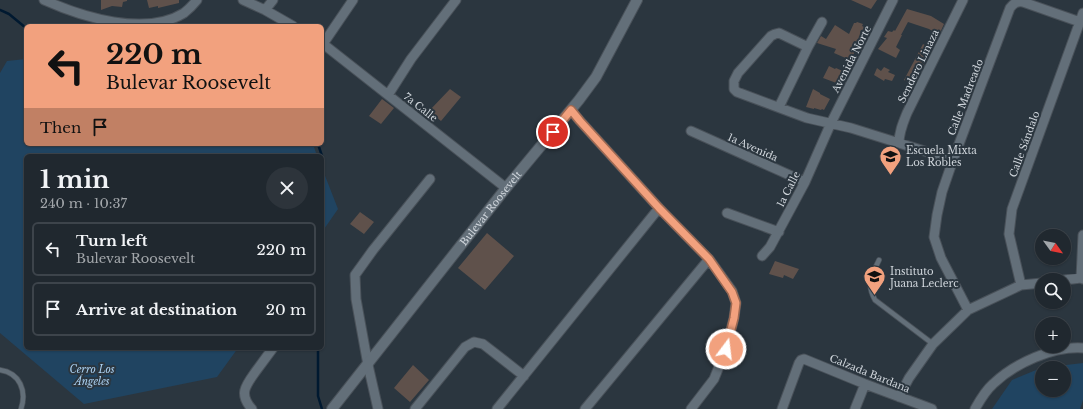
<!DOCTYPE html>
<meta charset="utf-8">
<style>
:root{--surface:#20282f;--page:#2d343b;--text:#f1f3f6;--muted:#a2a6aa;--line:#3d444b}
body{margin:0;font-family:"Libre Baskerville",serif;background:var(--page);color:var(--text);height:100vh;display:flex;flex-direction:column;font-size:15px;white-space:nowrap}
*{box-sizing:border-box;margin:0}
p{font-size:13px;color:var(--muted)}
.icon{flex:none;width:22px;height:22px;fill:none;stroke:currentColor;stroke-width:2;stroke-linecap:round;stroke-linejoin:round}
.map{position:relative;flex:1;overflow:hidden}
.side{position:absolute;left:24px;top:154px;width:300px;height:196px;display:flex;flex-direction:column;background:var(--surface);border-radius:6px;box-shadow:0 1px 3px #0004,0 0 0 1px var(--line)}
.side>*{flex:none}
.hud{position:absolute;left:24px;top:24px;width:300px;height:122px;border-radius:6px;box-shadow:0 1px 3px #0004,0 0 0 1px var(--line);background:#f2a17e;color:#111;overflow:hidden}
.needle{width:26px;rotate:123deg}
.buttons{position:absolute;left:1035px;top:229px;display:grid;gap:8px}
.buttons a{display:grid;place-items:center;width:36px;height:36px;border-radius:50%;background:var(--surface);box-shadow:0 1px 3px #0004,0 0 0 1px var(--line);font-size:20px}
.pin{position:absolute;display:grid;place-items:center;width:34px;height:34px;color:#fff;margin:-17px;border:2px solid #fff;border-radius:50%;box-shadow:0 1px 4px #0007}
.me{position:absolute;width:44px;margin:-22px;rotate:15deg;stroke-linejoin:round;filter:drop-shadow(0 0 3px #0008)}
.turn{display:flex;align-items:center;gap:14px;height:84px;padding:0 16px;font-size:18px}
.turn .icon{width:52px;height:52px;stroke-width:2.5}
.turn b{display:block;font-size:28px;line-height:34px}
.then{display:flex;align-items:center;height:38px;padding:0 16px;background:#0003;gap:8px;font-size:15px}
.round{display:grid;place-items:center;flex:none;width:42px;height:42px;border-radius:21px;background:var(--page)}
.overview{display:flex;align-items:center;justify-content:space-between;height:68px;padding:0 16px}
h1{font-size:24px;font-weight:800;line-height:30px}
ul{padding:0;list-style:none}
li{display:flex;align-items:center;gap:12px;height:54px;margin:0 8px 6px;padding:0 8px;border:2px solid var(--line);border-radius:6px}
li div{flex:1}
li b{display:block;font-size:15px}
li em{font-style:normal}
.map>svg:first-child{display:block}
</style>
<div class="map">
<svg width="1083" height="409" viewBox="0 0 1083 409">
<rect width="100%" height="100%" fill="#2b363f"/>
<path fill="#204461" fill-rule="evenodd" d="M26,59V144H313L317,156H26V348H238L217,377L84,404L0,333V73L7,61Z
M322,168L338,209L322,232Z
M1083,363V400L1080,409H992L1012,380L1041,368ZM1042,368H1064V390H1042Z"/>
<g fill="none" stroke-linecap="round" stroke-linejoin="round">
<path stroke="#001930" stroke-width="2.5" d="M0,10L9,14L26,28
M318,144L322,156
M322,157L323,162L322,191
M318,348V396L322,409"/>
</g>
<path fill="#5f514b" d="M101,0H127V1L123,2L122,7L112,6L101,10Z
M147,0H179V3L158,8V6L149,8Z
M851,0H877L871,9Z
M907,9L931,16L944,24L939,35L929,29L908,22L901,35H902L896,47L900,50L896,58L878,49L887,38L884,37L888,31L892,32L894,30L895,31Z
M857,22L863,24L862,26L866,28L864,32H865L858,44L859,45L850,60L834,53L836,49L817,43L821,36L826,39L835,25L849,34L854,23H856Z
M923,44L932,49L924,65L922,64L911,84L904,80Z
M829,66L835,69L836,68L849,74L846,81L842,79L839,84L823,78Z
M884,67L890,70L888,72L895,75L892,81L885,79L884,81L874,75L877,68L881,71Z
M450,89L461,97L441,121L429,111Z
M813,89L820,93V94L830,99L824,110L822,109L821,110L814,108V109L806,107Z
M382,99L394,108L381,124L369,116Z
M360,212L374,222L364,234L350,224Z
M487,233L514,256L485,290L458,268Z
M775,261L799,269L793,279L784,275L783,278L769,274Z
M413,365L429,380L410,402L394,388Z"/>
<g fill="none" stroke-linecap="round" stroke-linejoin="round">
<defs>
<path id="service" d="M879,260C872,275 866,284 875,300L933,344
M0,370C20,373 27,391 21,409"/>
<path id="minor" d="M44,0C82,17 145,37 184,13C189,9 193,5 197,0
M243,0L265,10L293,26
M265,10L273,0
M322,43L506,188
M323,44L353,0
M808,47L779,33L775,34L771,36L738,73L734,81V89L737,92L807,118L851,128L953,160
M388,95L411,59L456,0
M779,107L808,47L822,22
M571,110L580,121L659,208L709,259L732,291L736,303L734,318L726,349L714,379L691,409
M691,131L805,182
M899,143C899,132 903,123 907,113L963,0
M727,213L779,232
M762,256L770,247L805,182L831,123L893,0
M1081,278L1083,235
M1064,280L1081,278L1083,279
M1021,285L1009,234L1012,209L1083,13
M968,310L941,258L934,237L937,215L942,192L953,160L1010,8C1014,3 1017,1 1023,2L1080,22
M899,397L909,378L933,344L968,310L1021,285L1042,283
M252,409C238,394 246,385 256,371C262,363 267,356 273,348
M378,409L368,365L356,299L355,275L373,250L430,179
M415,409L465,347L474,342L483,344L524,376
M497,409L659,208
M585,409L709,259
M782,409L799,363L801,360L804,359L865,384L932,409
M855,409L865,384
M975,409C980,400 985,391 993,384C1015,363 1053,346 1083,348"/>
<g id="secondary">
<path id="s1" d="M332,409L506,188L579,100L596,77L637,0"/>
</g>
</defs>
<use href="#service" stroke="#495159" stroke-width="6"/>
<use href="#minor" stroke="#495159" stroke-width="11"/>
<use href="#secondary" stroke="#495159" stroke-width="12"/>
<use href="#service" stroke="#636f79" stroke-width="4.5"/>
<use href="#minor" stroke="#636f79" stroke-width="9"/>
<use href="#secondary" stroke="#636f79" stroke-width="10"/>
</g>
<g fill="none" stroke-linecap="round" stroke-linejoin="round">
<defs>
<path id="route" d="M553,132L571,110L580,121L659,208L709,259L732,292L736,303L734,318L726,349"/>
</defs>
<use href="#route" stroke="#9d6952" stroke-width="10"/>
<use href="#route" stroke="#f2a17e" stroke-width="7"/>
</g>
<defs>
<symbol id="school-pin" viewBox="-11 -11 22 30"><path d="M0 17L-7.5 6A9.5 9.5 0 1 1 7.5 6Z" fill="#f2a17e" stroke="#2b363f"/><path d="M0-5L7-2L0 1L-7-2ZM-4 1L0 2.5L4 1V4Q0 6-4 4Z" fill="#111"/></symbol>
</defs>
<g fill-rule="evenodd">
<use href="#school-pin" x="878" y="144" width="25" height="34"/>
<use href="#school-pin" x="862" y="264" width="25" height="34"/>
</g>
<g text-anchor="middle" stroke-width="4" stroke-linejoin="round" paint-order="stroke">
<g font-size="10" fill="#d0d6dc" stroke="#2b363f">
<text transform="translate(851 59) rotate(-63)" y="4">Avenida Norte</text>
<text transform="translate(918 66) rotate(-64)" y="4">Sendero Linaza</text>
<text transform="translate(965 97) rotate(-69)" y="4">Calle Madreado</text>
<text transform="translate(421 107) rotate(38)" y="4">7a Calle</text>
<text transform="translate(1024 144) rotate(-70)" y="4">Calle Sándalo</text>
<text transform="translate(753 147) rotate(24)" y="4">1a Avenida</text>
<text transform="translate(788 189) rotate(-63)" y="4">1a Calle</text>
<text dy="4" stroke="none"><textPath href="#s1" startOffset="256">Bulevar Roosevelt</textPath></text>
<text transform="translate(870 373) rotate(22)" y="4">Calzada Bardana</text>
</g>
<g font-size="10" fill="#d0d6dc" stroke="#2b363f" text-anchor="start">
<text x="906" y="154">Escuela Mixta<tspan x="906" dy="12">Los Robles</tspan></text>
<text x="890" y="275">Instituto<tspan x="890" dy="12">Juana Leclerc</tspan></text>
</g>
<g font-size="10" font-style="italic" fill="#acd2f3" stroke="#2b363f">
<text x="92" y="373">Cerro Los<tspan x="92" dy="12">Ángeles</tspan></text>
</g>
</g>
</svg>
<div class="buttons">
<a><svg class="needle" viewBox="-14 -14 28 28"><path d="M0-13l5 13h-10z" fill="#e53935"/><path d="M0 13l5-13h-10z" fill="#a2a6aa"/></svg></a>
<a><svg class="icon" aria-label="search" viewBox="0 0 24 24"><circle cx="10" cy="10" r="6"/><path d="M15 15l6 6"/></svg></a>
<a>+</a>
<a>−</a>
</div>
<div class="pin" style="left:553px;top:132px;background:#d93025"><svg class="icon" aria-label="arrive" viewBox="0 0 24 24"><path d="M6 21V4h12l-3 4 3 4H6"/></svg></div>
<svg class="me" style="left:726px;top:349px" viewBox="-20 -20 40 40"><circle r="17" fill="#f2a17e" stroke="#fff" stroke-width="3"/><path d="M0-11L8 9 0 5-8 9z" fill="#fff"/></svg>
<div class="hud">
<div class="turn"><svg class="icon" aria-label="left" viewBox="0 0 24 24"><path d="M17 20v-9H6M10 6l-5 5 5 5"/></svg><div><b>220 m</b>Bulevar Roosevelt</div></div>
<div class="then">Then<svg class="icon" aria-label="arrive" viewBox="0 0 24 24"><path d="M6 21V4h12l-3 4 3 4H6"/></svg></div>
</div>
<section class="side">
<div class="overview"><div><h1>1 min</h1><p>240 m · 10:37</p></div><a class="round"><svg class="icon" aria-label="close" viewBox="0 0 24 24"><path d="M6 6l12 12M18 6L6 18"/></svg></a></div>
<ul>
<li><svg class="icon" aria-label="left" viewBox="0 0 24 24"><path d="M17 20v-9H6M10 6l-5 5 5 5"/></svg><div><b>Turn left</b><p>Bulevar Roosevelt</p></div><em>220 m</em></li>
<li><svg class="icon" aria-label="arrive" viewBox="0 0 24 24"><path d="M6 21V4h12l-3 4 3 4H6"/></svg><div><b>Arrive at destination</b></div><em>20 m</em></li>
</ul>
</section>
</div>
